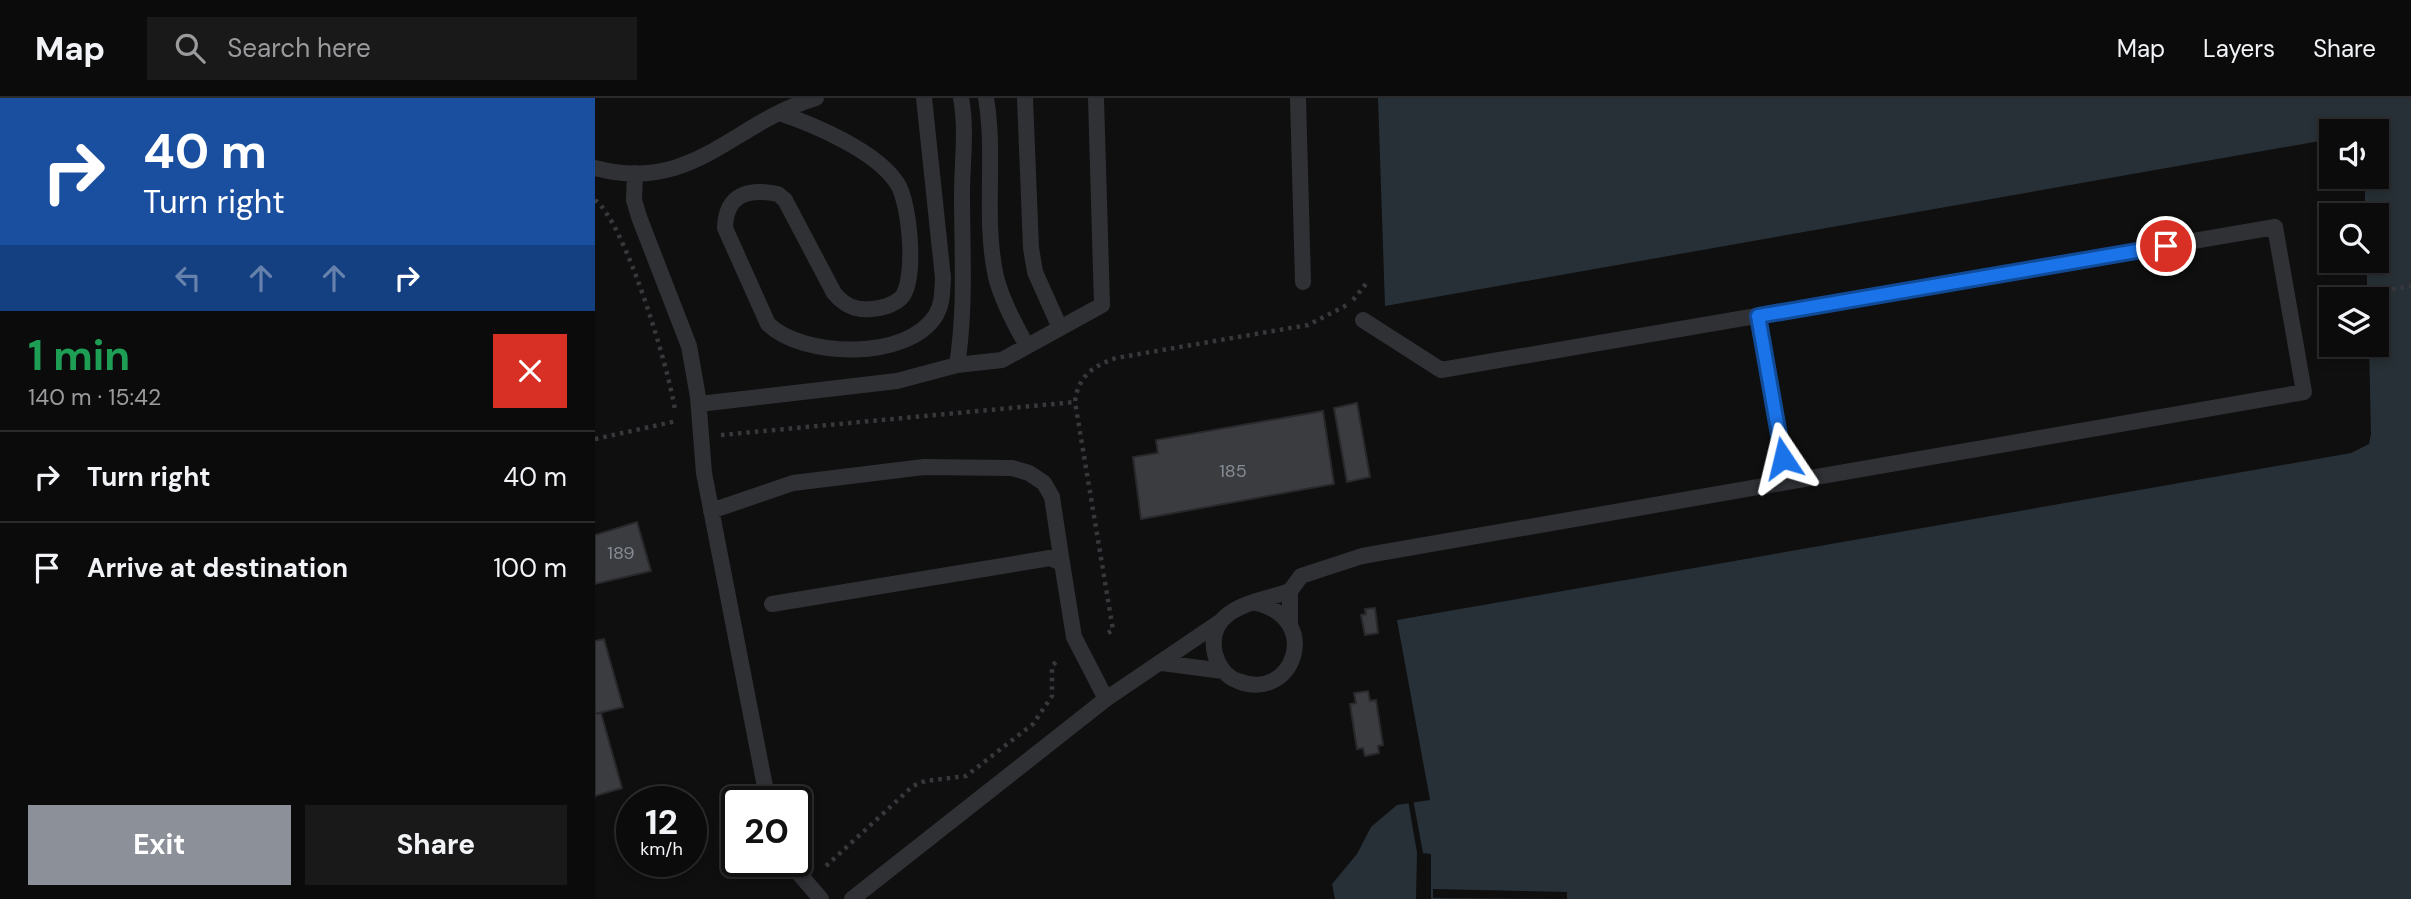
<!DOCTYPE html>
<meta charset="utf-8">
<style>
:root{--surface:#0b0b0c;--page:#19191a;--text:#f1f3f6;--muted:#9a9b9d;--line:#2b2b2d;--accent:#8c9099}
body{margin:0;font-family:"DM Sans",sans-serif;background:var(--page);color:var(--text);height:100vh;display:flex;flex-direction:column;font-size:26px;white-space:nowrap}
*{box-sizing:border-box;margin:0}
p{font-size:23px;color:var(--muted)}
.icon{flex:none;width:38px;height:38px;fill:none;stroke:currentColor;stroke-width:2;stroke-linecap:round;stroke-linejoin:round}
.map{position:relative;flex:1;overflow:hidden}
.sheet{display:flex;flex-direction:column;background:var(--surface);width:595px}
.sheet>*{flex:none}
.hud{background:#1a4fa0;color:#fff;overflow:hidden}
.tools{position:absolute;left:1724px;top:21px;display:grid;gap:14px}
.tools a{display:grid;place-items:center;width:70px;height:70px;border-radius:0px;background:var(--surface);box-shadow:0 4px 10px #0003,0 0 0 2px var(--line);font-size:35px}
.speed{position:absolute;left:21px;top:688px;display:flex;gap:14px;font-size:35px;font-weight:700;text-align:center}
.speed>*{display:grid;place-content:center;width:91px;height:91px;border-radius:50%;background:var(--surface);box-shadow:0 4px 10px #0003,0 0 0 2px var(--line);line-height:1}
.speed small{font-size:18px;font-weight:400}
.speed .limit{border:4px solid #111;border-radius:10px;background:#fff;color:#111}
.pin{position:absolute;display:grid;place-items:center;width:60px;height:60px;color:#fff;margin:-30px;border:4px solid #fff;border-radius:50%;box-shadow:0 2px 7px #0007}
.me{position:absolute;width:77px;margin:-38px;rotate:350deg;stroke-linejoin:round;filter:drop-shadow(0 0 5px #0008)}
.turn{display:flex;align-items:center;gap:24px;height:147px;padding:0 28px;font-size:32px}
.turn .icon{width:91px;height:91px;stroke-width:2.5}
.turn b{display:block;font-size:49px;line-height:60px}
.lanes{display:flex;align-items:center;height:66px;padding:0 28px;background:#0003;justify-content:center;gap:35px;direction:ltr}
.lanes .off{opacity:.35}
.round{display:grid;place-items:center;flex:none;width:74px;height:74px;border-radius:0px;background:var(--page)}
.headline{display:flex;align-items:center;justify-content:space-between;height:119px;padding:0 28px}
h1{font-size:42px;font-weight:700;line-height:52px;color:#1e9e55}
.primary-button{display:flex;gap:14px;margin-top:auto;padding:14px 28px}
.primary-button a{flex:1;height:80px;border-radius:0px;background:var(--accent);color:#fff;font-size:28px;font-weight:700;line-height:80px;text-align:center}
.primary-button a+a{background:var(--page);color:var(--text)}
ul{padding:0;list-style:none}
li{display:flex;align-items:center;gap:21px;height:91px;padding:0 28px;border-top:2px solid var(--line)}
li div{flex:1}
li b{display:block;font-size:26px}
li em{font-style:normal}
header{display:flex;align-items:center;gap:42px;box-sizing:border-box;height:98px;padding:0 35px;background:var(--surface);border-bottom:2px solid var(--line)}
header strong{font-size:33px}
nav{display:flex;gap:38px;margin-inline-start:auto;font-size:24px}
.search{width:490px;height:63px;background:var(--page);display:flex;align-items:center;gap:18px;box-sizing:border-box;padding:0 24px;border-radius:0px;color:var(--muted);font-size:26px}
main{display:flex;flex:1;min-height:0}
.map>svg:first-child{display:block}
</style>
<header>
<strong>Map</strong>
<div class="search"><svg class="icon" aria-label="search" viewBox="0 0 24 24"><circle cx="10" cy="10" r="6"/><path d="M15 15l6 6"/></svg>Search here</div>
<nav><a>Map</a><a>Layers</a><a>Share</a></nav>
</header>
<main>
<section class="sheet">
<div class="hud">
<div class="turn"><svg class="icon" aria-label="right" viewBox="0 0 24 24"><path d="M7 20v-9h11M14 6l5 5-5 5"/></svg><div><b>40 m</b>Turn right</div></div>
<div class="lanes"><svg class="icon off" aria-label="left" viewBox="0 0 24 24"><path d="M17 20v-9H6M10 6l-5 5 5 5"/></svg><svg class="icon off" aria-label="ahead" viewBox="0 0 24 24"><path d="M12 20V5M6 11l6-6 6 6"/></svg><svg class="icon off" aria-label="ahead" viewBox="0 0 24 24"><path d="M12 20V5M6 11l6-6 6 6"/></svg><svg class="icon" aria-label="right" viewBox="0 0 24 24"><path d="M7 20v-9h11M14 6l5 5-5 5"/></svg></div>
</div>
<div class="headline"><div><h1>1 min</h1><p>140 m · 15:42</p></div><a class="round" style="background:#d93025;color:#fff"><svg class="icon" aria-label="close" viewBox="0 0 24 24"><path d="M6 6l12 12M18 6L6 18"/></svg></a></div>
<ul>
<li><svg class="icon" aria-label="right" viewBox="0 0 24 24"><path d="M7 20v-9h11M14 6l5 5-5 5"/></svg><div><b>Turn right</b></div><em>40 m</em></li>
<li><svg class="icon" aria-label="arrive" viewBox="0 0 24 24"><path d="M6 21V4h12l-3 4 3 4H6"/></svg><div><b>Arrive at destination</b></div><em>100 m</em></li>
</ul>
<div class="primary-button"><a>Exit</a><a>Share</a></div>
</section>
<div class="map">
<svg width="1816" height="801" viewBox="0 0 1816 801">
<rect width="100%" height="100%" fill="#0f0f10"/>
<path fill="#273036" d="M783,0H1816V801H740L737,786L762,756L776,729L802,707L835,702L802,522L1756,355L1774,346L1776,336L1774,247H1782V201H1772V163H1782V117H1770V79H1782V33H1736V41L790,208Z"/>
<path fill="#0f0f10" d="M818,701L828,755L836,756V801H821L822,755L813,702Z
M838,791L972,794V801L838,800Z"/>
<path fill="#3b3c40" stroke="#29292c" stroke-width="2" d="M762,305L775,379L752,384L739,310Z
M728,313L739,386L546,421L538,359L563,355L561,342Z
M42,424L56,473L0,486V437Z
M780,510L783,535L770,537L766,517L771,516L770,511Z
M9,541L28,609L0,616V543Z
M773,593L775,603L781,602L788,647L783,648L784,655L770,658L768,650L762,651L755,606L761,605L759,595Z
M6,615L27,690L0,698V616Z"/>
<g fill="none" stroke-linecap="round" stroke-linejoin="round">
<path stroke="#36383c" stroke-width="4.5" stroke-dasharray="3.5 5" stroke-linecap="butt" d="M0,102C30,124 74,271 80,312
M1772,196L1816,188
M758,202L774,182
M126,337L480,304
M0,341L82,323
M513,535L518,532L480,304C483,278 498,268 521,260L713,227L752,207
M231,768L318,688L330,683L371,678L438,626L457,598V568L464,561"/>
<path stroke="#303135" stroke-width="16" d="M391,0C401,59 388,120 401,179C407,203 420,227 432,248
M430,0L436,150L440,174L465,230
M703,0L708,184
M184,15C220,27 281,53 302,85C315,104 322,183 306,200C298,207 286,211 276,211C260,213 249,207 239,195L190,102L183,96C153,90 131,96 130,130L173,226C208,260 313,263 341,217C348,205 347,193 348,180L329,0
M0,70C99,96 138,24 221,0
M40,75L39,102L44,119L94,248L103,299L109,375L173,704
M1163,218L1192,384
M362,267C371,210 367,154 367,96C367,64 372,32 366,0
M104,306L302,283L362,267L407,262L507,207L501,0
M116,413L198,385L329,369L417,370L434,375L449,385L457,399L467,465
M661,505C728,520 699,605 643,583C631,579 623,568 620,556C609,509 664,504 695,493
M177,506L455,460L467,465L479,539L511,601
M695,525V493L706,478L767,458L1709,294L1680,129L846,272L768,222
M567,565L628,573
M193,763L226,801
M257,801L511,601L626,523"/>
</g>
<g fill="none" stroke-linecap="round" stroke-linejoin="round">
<defs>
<path id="route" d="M1188,360L1163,218L1571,148"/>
</defs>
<use href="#route" stroke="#114b97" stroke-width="18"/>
<use href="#route" stroke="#1a73e8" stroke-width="12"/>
</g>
<g text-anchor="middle" stroke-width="5" stroke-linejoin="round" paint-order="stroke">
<g font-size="18" fill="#868c96">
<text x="638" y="379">185</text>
<text x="26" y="461">189</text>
</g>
</g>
</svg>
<div class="tools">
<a><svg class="icon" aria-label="sound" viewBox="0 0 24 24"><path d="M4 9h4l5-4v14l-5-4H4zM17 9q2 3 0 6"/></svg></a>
<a><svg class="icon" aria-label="search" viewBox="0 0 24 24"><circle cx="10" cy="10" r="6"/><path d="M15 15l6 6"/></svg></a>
<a><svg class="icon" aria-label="layers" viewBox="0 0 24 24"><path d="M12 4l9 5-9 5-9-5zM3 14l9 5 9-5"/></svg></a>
</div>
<div class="speed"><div>12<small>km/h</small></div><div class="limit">20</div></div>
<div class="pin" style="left:1571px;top:148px;background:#d93025"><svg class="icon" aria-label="arrive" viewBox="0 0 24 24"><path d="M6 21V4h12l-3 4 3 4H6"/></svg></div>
<svg class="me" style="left:1188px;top:360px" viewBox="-20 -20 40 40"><path d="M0-17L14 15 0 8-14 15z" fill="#1a73e8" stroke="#fff" stroke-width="4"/></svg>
</div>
</main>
